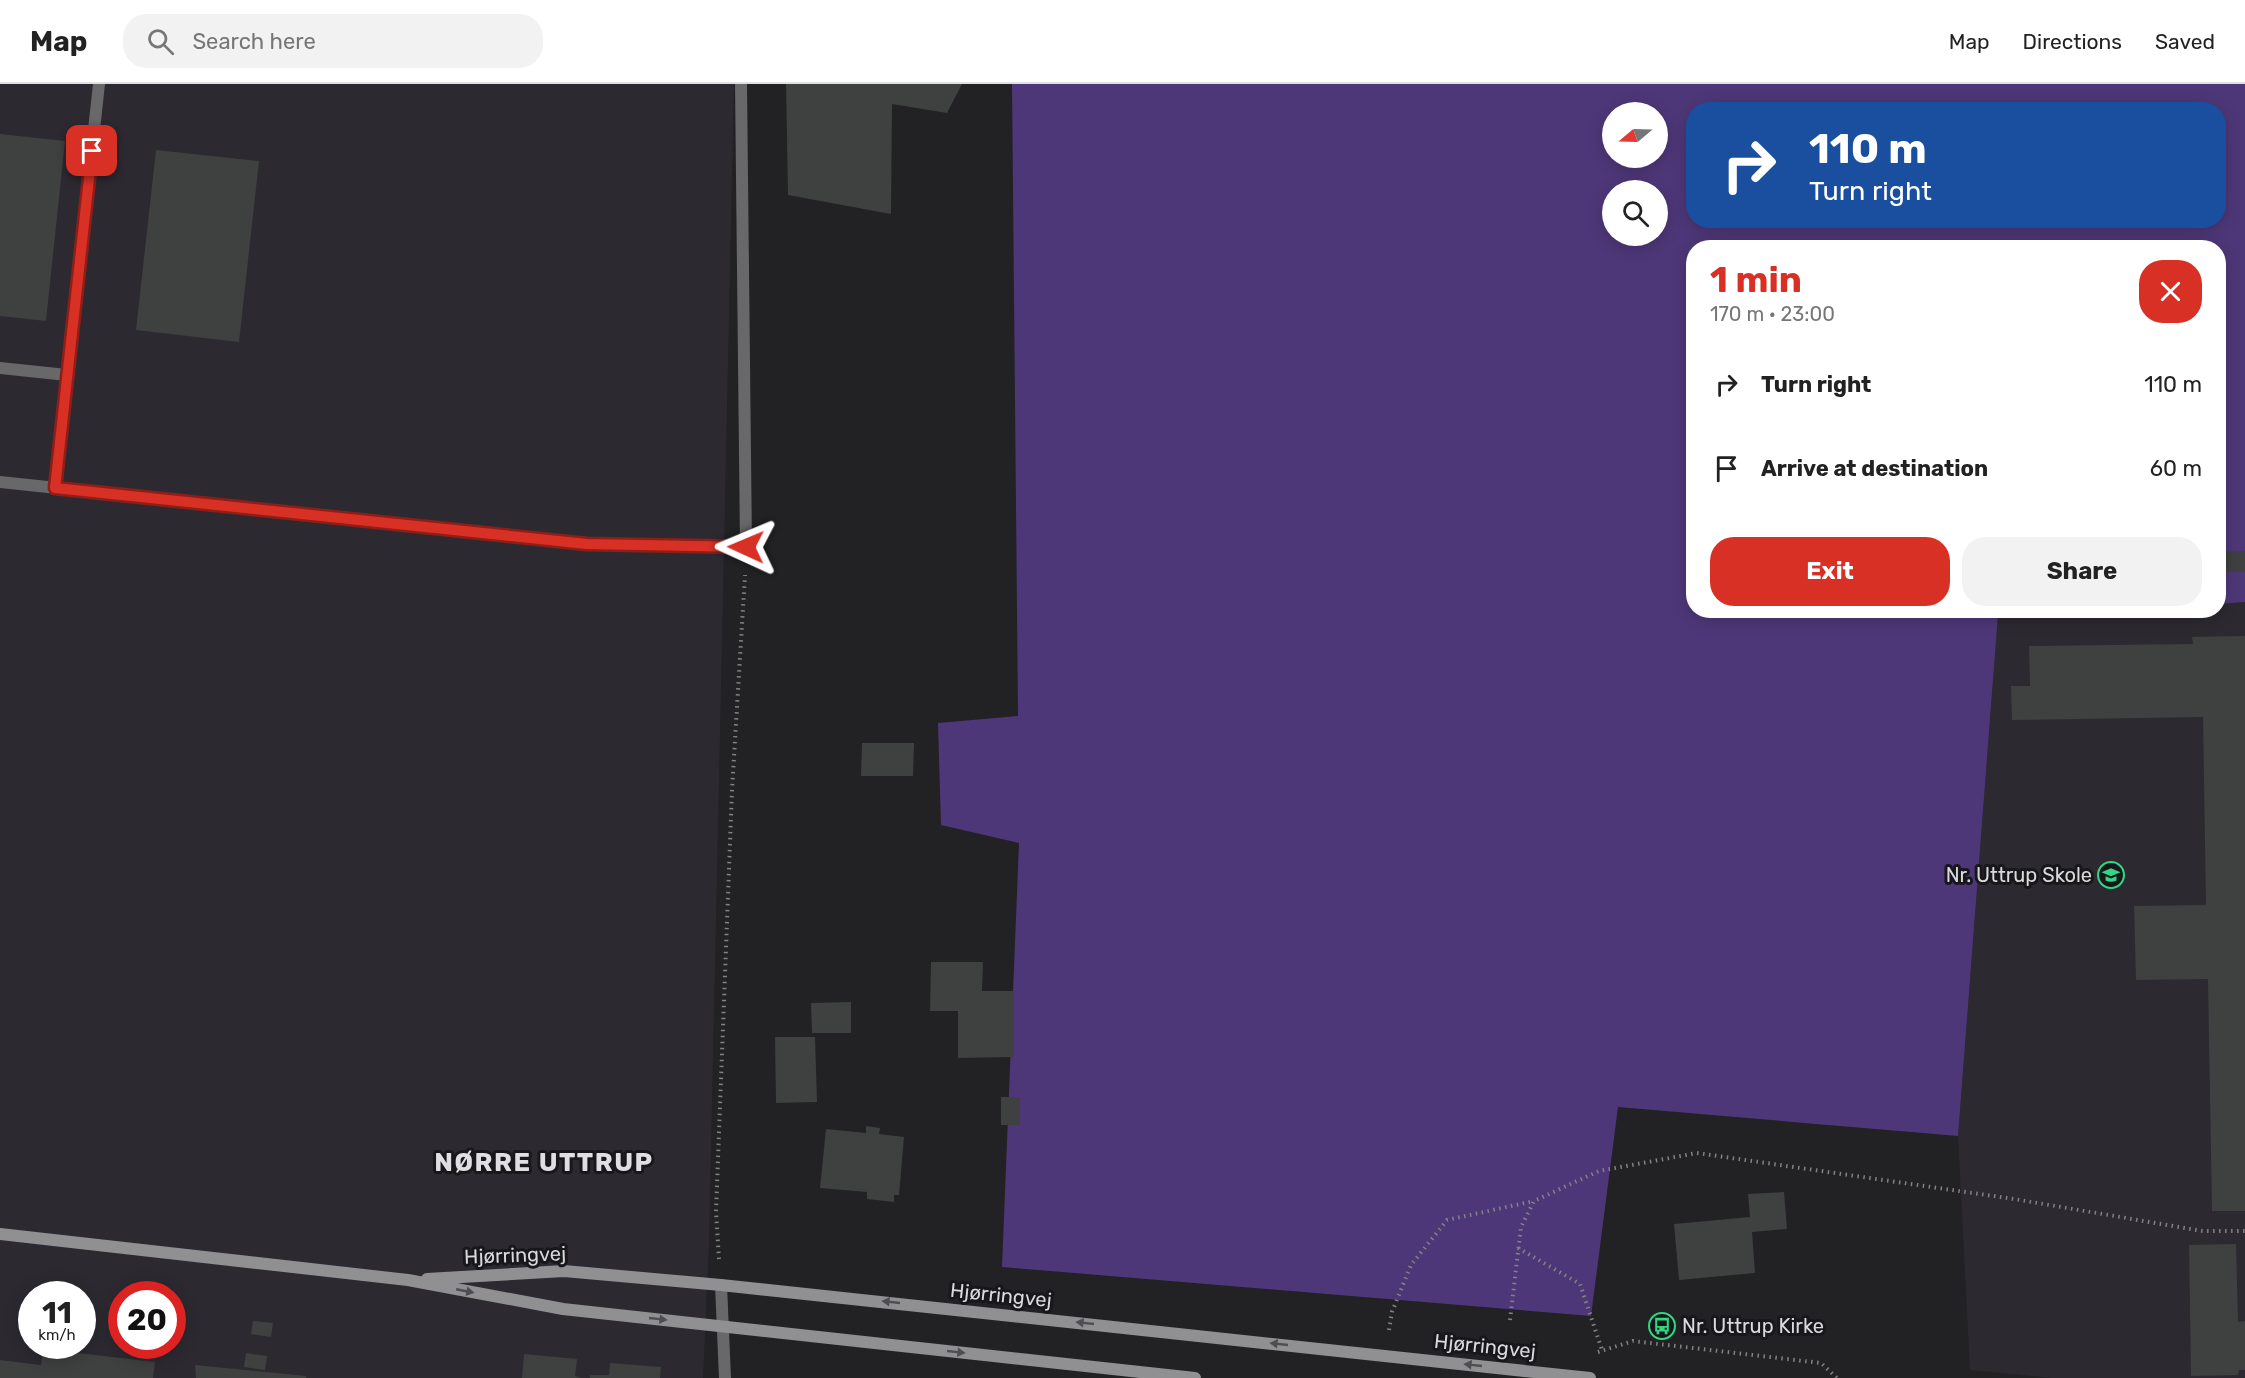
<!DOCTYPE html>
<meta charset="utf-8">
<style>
:root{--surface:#fff;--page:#f2f2f2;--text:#222;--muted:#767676;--line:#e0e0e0;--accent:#d93025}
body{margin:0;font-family:Rubik,sans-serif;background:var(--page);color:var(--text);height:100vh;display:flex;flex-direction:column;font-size:22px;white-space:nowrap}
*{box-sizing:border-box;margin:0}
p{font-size:20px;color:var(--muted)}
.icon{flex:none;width:33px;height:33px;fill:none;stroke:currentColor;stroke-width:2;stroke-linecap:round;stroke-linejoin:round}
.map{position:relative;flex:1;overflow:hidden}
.panel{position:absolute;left:1686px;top:156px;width:540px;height:378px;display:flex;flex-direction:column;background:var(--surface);border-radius:24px;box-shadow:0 3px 15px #0003}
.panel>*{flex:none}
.banner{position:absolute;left:1686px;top:18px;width:540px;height:126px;border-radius:24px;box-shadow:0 3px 15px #0003;background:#1a4fa0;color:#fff;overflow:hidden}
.needle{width:39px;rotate:251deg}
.fabs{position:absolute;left:1602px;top:18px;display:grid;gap:12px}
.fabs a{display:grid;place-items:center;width:66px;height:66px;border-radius:50%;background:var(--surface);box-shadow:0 3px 15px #0003;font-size:30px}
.speed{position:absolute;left:18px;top:1197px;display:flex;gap:12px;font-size:30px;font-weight:700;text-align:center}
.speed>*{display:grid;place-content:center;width:78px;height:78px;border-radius:50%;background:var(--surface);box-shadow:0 3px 15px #0003;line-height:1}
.speed small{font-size:15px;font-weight:400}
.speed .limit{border:9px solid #d22;background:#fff;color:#111}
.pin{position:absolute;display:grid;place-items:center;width:51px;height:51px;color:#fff;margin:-26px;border-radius:12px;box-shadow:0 3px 9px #0006}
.me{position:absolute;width:66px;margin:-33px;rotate:271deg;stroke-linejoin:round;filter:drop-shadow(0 0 4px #0008)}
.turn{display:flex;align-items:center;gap:21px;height:126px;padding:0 24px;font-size:27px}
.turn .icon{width:78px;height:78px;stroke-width:2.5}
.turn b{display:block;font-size:42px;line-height:51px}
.round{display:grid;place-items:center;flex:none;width:63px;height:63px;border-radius:24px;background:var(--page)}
.summary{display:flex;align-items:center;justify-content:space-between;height:102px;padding:0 24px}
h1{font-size:36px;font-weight:700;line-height:45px;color:var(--accent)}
.button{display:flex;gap:12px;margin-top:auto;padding:12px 24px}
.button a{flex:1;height:69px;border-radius:24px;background:var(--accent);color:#fff;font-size:24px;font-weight:700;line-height:69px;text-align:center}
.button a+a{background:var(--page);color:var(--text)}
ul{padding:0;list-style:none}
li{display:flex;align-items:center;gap:18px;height:84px;padding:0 24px}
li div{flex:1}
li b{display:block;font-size:22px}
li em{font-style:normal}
header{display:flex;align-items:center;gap:36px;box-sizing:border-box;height:84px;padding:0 30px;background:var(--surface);border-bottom:2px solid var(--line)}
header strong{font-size:28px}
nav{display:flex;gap:33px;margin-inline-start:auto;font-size:21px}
.search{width:420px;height:54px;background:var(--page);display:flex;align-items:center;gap:15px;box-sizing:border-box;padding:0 21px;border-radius:24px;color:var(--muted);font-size:22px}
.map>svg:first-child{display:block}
</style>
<header>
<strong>Map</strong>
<div class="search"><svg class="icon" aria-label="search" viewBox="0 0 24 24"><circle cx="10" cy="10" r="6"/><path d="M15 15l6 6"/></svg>Search here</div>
<nav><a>Map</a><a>Directions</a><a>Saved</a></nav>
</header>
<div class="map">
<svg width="2245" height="1294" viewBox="0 0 2245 1294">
<rect width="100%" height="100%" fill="#222124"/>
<path fill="#2c2931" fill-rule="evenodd" d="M0,0H734L709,1159L703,1294H0ZM32,1210H82V1262H32ZM122,1210H172V1262H122Z
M2245,518V1294H2051L1970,1286L1958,1052L1998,531L2084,526H2218L2219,520Z"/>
<path fill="#4e3778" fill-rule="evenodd" d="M1012,0H2245V518L2219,520L2218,164H1694V526L2084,527L1998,531L1958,1052L1618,1023L1591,1232L1002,1183L1019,759L941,741L938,639L1018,632ZM1694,26H2218V136H1694ZM1612,28H1658V74H1612ZM1612,106H1658V152H1612Z"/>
<path fill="#3e413f" d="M786,0H962L947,29L892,20L891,130L788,111Z
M0,50L65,57L46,237L0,232Z
M156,66L259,77L239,258L136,246Z
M2245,467V488H2218V468Z
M2245,552V1127H2212L2208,895L2136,896L2134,822L2206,821L2203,633L2012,636L2011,602H2030L2029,562L2193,560L2192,553Z
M862,659H914L913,692H861Z
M931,878H983L982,907H1014V973L958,974V927H930Z
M851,918V949H812L811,919Z
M775,953H815L817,1018L776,1019Z
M1001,1013H1020V1041H1001Z
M866,1042L880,1044L879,1050L904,1053L899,1111H894V1118L867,1115V1108L820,1104L826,1045L866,1049Z
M1784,1108L1787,1145L1752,1148L1755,1189L1679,1196L1674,1140L1750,1133L1748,1110Z
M2236,1160L2238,1238L2245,1237V1286H2239L2238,1291L2191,1292L2189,1161Z
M253,1237L273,1239L271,1253L251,1250Z
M43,1265L155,1278L153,1294H0V1276L41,1281Z
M246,1269L267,1272L265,1286L244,1283Z
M524,1270L577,1275L575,1292L582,1294H522Z
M610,1279L661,1283L660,1294H590V1291H609Z
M195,1281L306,1292V1294H196Z"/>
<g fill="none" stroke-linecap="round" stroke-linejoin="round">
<path stroke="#838285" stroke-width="4" stroke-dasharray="1.5 4.5" stroke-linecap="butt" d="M1518,1164L1580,1200L1602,1266
M719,1175L716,1128L732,706L745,491
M1510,1236L1521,1143L1534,1117L1599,1087L1697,1069L2014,1115L2203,1147H2245
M1389,1246L1392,1228L1411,1181L1447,1136L1534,1117
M1598,1268L1633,1257L1821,1279L1837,1294"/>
<path stroke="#686769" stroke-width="12" d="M0,284L67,291
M0,398L587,460L746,463L741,0
M55,403L99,0"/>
<path stroke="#686769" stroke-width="12" d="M721,1201L725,1294"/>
<path stroke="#908f92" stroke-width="12" d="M0,1150L408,1196L563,1225L1195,1294
M427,1195L564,1187L721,1201L1590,1294"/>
</g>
<defs><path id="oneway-solid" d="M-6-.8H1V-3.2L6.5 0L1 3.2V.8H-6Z" transform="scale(1.5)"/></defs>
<g fill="#4e4d51">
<use href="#oneway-solid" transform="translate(465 1207) rotate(11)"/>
<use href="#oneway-solid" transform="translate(891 1218) rotate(-174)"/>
<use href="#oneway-solid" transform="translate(658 1235) rotate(6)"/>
<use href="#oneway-solid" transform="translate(1085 1239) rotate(-174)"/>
<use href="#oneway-solid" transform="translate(1279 1260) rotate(-174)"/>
<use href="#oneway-solid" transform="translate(956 1268) rotate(6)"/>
<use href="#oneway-solid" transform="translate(1473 1281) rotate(-174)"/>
</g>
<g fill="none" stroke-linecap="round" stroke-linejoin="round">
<defs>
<path id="route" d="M92,67L55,404L587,460L746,463"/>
</defs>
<use href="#route" stroke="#8d1f18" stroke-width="15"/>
<use href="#route" stroke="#d93025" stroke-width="10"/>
</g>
<defs>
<symbol id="school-ring" viewBox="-11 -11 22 22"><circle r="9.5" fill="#18171b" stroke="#31d882" stroke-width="1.5"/><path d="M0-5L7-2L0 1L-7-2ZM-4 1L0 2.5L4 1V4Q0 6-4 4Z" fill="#31d882"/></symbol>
<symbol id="bus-ring" viewBox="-11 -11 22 22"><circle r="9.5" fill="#18171b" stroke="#31d882" stroke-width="1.5"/><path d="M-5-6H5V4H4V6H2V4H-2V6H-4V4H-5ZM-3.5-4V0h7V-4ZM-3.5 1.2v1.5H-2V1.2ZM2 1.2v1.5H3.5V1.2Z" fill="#31d882"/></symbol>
</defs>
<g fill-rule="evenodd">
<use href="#school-ring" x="2096" y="776" width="30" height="30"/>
<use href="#bus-ring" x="1647" y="1227" width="30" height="30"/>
</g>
<g text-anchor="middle" stroke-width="6" stroke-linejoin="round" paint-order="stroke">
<g font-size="20" fill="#dad9dc" stroke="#18171b" text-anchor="end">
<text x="2092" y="798">Nr. Uttrup Skole</text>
<text x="1682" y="1249" text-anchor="start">Nr. Uttrup Kirke</text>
</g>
<g font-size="20" fill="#dad9dc" stroke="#18171b">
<text transform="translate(515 1171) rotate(-2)" y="7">Hjørringvej</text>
<text transform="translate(1001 1211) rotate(6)" y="7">Hjørringvej</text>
<text transform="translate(1485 1262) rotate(6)" y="7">Hjørringvej</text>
</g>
<g font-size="26" font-weight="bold" letter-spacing="1.5" fill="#e0dee3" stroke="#18171b">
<text x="544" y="1087">NØRRE UTTRUP</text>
</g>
</g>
</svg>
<div class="fabs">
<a><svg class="needle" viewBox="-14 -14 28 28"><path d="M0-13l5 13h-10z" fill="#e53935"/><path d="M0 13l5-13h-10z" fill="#767676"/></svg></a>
<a><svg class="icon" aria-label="search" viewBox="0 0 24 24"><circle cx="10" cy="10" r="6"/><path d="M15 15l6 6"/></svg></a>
</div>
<div class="speed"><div>11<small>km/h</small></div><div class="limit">20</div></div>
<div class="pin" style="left:92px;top:67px;background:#d93025"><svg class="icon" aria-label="arrive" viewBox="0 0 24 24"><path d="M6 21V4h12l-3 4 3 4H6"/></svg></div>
<svg class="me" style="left:746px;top:463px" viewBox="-20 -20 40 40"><path d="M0-17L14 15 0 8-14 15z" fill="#d93025" stroke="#fff" stroke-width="4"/></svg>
<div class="banner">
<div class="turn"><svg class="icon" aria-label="right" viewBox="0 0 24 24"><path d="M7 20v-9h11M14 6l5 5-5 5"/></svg><div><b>110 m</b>Turn right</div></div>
</div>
<section class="panel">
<div class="summary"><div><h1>1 min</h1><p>170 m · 23:00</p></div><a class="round" style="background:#d93025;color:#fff"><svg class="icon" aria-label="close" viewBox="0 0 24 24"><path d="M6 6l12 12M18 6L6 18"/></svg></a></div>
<ul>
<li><svg class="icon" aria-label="right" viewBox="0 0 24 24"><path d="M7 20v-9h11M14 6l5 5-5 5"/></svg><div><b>Turn right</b></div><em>110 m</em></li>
<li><svg class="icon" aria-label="arrive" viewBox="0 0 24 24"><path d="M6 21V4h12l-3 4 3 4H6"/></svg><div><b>Arrive at destination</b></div><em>60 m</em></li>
</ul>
<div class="button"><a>Exit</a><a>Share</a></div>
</section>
</div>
